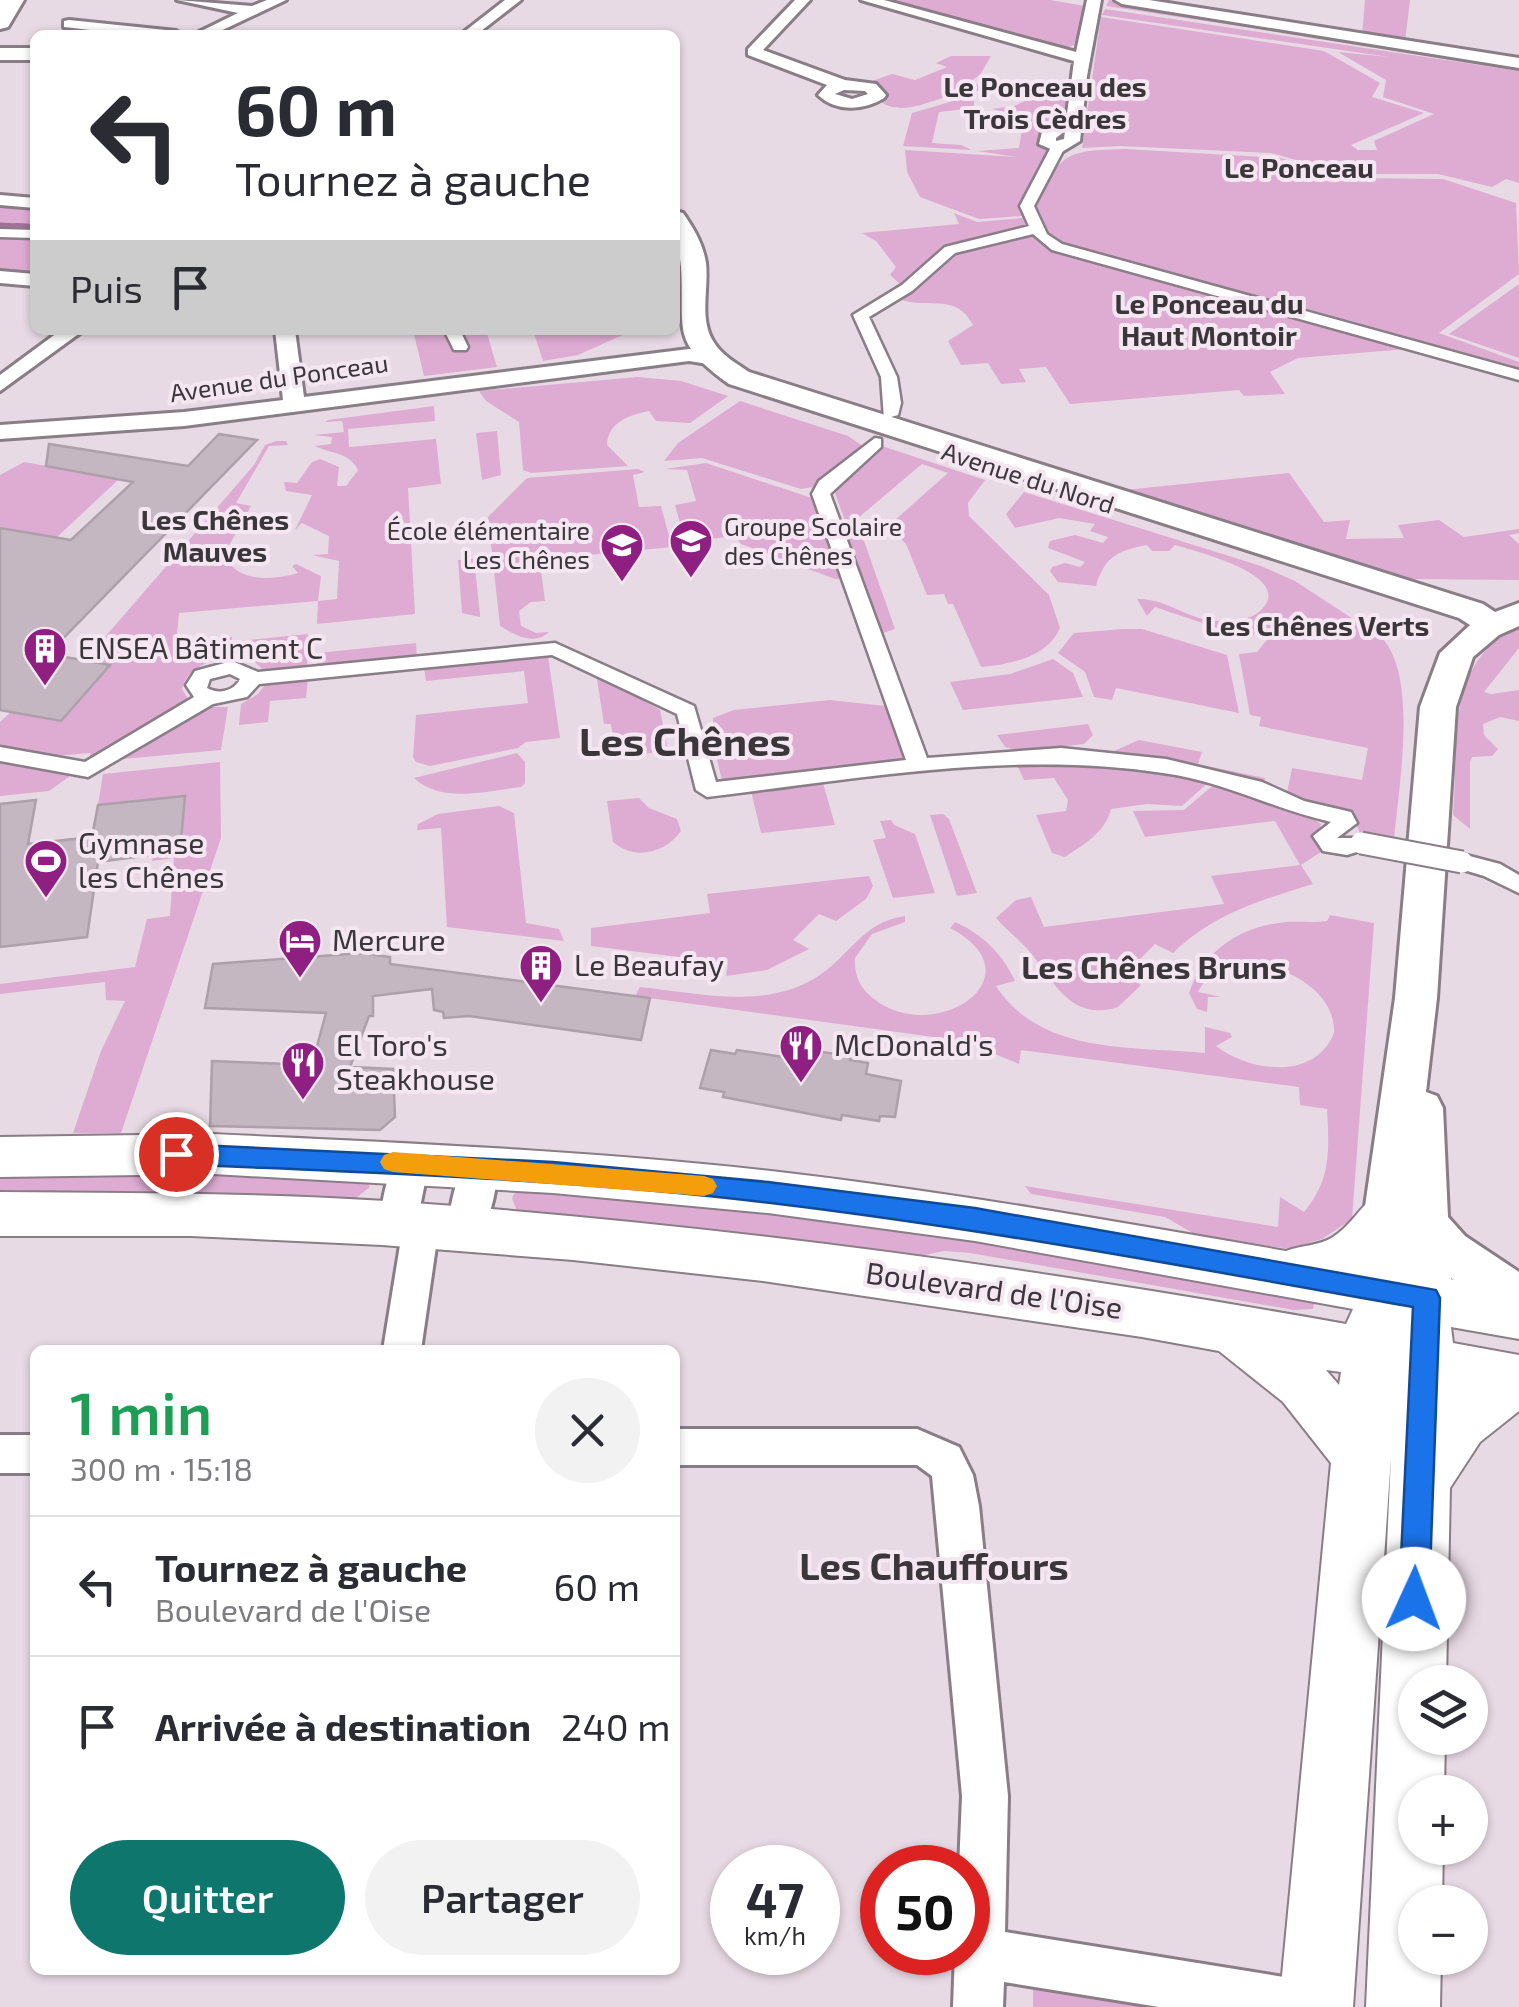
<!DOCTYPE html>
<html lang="fr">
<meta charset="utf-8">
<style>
:root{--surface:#fff;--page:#f2f2f3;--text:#2b2b33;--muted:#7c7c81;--line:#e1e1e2;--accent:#0f766e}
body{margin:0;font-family:"Exo 2",sans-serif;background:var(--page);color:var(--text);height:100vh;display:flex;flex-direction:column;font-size:38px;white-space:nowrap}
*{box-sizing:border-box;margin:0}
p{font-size:32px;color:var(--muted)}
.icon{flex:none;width:55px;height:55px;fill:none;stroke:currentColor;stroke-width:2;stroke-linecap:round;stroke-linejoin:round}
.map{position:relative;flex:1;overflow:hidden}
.drawer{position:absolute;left:30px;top:1345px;width:650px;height:630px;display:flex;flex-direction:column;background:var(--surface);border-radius:15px;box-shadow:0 2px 8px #0004}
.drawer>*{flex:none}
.hud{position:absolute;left:30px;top:30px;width:650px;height:305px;border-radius:15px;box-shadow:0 2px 8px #0004;background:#fff;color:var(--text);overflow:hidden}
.buttons{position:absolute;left:1398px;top:1665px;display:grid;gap:20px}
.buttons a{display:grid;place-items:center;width:90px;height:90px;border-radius:50%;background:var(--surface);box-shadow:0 2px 8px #0004;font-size:50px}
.speed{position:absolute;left:710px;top:1845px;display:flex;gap:20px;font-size:50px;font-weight:700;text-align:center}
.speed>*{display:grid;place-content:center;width:130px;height:130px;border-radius:50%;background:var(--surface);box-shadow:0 2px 8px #0004;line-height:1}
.speed small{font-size:25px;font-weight:400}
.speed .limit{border:15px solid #d22;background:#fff;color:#111}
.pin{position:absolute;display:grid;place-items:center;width:85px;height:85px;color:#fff;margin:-42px;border:5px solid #fff;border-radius:50%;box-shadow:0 2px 10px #0007}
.me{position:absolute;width:110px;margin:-55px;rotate:2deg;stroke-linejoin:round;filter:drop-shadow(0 0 8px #0008)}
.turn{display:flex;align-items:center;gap:35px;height:210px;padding:0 40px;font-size:45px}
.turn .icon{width:130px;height:130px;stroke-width:2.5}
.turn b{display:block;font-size:70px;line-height:85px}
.then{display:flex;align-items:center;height:95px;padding:0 40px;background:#0003;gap:20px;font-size:38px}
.round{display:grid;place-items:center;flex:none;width:105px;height:105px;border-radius:52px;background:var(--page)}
.summary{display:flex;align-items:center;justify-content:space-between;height:170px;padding:0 40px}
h1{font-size:60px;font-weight:600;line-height:75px;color:#1e9e55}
.primary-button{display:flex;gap:20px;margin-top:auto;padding:20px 40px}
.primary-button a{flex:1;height:115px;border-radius:60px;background:var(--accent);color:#fff;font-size:40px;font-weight:600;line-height:115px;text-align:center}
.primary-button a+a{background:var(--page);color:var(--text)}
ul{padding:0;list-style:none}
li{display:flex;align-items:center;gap:30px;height:140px;padding:0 40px;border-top:2px solid var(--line)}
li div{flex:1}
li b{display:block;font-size:38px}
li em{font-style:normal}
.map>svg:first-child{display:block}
</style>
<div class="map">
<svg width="1519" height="2007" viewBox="0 0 1519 2007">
<rect width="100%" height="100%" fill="#e8dae4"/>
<path fill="#deabd3" d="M883,0H1050L1085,6L1074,45L1066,48Z
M1109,0L1519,65V68L1106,6Z
M1365,0H1410L1405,42L1362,36Z
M1105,9L1519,71V183L1506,179L1492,187L1438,174H1346L1271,153L1120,146L1082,148L1101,17L1324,51L1380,83L1372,97L1424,113L1351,145L1358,150H1377L1374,141L1434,114L1383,97L1386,80L1338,52L1389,57L1102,15Z
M951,56H991L980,75L968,83L1027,91C1012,96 990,89 972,91C930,95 894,131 864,84L892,74L915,80L947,67L936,63Z
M1034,97L1071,100L1067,115L1041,145L1052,151L1018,205L1022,216L979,219L920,197L907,172L905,150L1017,157L977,151L1019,148L1024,117L992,109L1014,106Z
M960,99L974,101V108L939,112L932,143L961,145L972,150L903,146L912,113Z
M1125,149L1280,158L1355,178L1443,179L1516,203L1519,274L1439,333L1519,362V373L1062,245L1043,230L1034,201C1065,151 1066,151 1125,149Z
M0,204L35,207V276L0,273Z
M954,213L977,222L1023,218L1027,228L943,249L901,285L890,275L896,267L876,241L862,233L959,224Z
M1029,234L1052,249L1103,266L1407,349L1298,358L1270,372L1285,394L1244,396L1239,390L1070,404L1046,367L1019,369L1026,382L1001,384L988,363L961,365L948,341L973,325C955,292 931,310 898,299L955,252Z
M1519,284V358L1449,334Z
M413,330H486L497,367L424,376Z
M533,330H634L578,355L543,361Z
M638,377L681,381L728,396L690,423L656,421L649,411C629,415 608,422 607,445L628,466L531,473L523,470L519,422L486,401L479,391Z
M740,401L848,436L863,446L812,487L801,489L702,458L664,461L678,443Z
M434,406L435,421L348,429L349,447L436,439L441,484L408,488L415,614L317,624L318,601L337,599L339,561L312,555L328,554L329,536L302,523L295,530L312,495L286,491L284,482L297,483L312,462L320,459L339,467L337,486H346L358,470C349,452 331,454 315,446L331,444L332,437L313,435L344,432L342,421L325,422L328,420Z
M497,431L501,475L482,480L476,433Z
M276,441H286L288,445L269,446L236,503L251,506L226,551V559C241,583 274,580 298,573L292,566L296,564L321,576L318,601L179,613L176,643L232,637L229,658C208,661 188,667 182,689L190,702L90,761V753L42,757L0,749V722L11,712L109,665L85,660L254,465L265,445Z
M882,446L985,480L968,503L969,516L1049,595L1060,628C1047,658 1010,664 981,667L953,604H948L944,594L927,595L906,544L900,538L902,534L886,528L948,473L922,464L858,518L863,532L845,521L834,490Z
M24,462L119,479L6,585L0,528V475Z
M706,463L815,499L847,578L835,579L741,544L735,536L685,542L675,505L696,501L687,470L665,469Z
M638,469L645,472L633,475L639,507L661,506L672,547L547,559L540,563L545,601L531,602L519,611L521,626L536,633L549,632C534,646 515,635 500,626L488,517L527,478Z
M1289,473L1324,522L1350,520L1346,539L1404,538L1398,525L1439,520L1464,537L1519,529V533L1509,535L1519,544V580L1408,579L1125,490Z
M1024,492L1261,566L1295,581L1382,638C1419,678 1398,789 1394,841L1361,837C1346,783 1318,822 1287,793L1292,768L1362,780L1368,748L1259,726L1261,717L1250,715L1239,654L1257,652L1270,636L1257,631L1250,639L1155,607L1147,616L1137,599C1167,598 1187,620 1218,621C1232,622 1252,620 1262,609C1295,575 1194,551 1175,545L1169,551H1152L1147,545C1119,550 1104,557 1096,586L1058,582L1050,571L1052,567L1065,563L1080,567L1085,562L1048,548L1050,541L1075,535L1103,543L1108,537L1090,531L1095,524L1059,518L1015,528L1006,514Z
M850,529L864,541L895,629L880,634L841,530Z
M474,559L480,614V617L462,613L458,560Z
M1123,629H1142L1227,655L1239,713L1116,688L1112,700L1094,697L1085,672L1058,653L1074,633Z
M1519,629V648L1484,692L1491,694L1519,690V721L1500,717L1483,724L1484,735L1498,749L1492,756L1472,757L1470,762V829L1453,815C1459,751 1443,657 1519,629Z
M308,634L307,669L266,673L255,662L239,658L240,641Z
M416,643L417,658L317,668V653Z
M548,656L560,738L526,742L518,748L430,766L416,762L413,757L416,715L528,703L524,671L426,681L424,668Z
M1053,659L1073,673L1083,697L963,710L950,682L1010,674Z
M596,673L660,710L668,751L616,757L611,724H604Z
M308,678L306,698L270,701L268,722L239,725L241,704L258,694L267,682Z
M830,700L894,707L909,760L723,784L716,756L720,755L715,753L710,728H713V718L734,710Z
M201,707H228L221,750L112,760Z
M1088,724L1093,735L1084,744L1021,751L1005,747L997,735Z
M1139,740L1202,752L1198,764L1265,778L1264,784L1107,754Z
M517,753L525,762V783L521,787C487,791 441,804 414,778Z
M0,760L68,773L69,777L49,791L0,796Z
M220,762L221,838L121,1133H73L101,1051L125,1001L106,1000L105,982L0,994V984L135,967L147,919L170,916L174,858L152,861L153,855L167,853L168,841L181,839L185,797L98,805L103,774Z
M1017,765L1120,766L1211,780L1182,806L1147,804L1111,809C1105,833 1084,844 1065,857L1052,853L1036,815L1066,811L1068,800L1054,778L1024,780Z
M1217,782L1307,814L1321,824L1316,838L1321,852L1301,865L1313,884C1261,900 1213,914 1173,953L1155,944L1124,975L1141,985L1118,1007C1071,1022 1054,982 1030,952C1020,940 1006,930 996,918L1016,900L1031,897L1044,927L1224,904L1211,876L1300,865L1275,821L1145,837L1133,811L1184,810Z
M823,783L835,825L761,833L751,791Z
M639,798L649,808L677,819L681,831C666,853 634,861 613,842L607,801Z
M499,806L514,813L526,923L559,929L564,941L447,927L441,828L417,830L418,824L438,814Z
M943,814L949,819L977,893L957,896L930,815Z
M891,820L894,825L915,834L935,893L893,898L873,840L886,838L880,821Z
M869,876L873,886L866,899L836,921L819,914L793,940L809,949L767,970L726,976L728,963L591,946V928L710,913L707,894Z
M1330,915L1374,923L1352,1219L1322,1239L1290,1249L1198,1236L1165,1217L1031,1194L1025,1186L1278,1227L1280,1197L1304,1212C1332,1179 1329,1149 1327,1109L1300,1105L1299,1087L1021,1050L1019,1064L963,1041L635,996L640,987C698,993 764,1010 817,977C850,956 862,922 905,916V922L872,934L855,958C854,975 860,989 874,999C936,1047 1041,976 950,928L955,922C983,935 1002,953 1015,981L996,986C1041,1055 1131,1046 1205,1053V1027L1230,1033L1232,1037L1216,1046C1250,1072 1315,1081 1334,1033C1337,973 1226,937 1198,992L1221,997H1208L1207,1012L1197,1009L1189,993C1204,950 1241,926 1287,922C1300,921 1313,923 1327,921Z
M105,1172L345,1176L364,1177L370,1187L347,1205L0,1202V1173Z
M518,1187L907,1225L1315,1300L1313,1309L1294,1310L970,1253L944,1251L915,1257L815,1242L526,1214L516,1209L512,1198Z
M1033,1986L1151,2007H1033Z"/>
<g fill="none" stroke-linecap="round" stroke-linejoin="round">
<path stroke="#a37098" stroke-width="5" d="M0,225L35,227"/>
<path stroke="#a37098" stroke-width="6" d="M16,226L35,227"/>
</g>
<path fill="#c4b7c1" stroke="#ada0aa" stroke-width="2.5" d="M219,434L257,440L48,654L110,665L61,721L0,710V528L71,540L133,482L46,466L49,444L188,466Z
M185,796L181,840L168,841L167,853L98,862L87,937L0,947V804L36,800L28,844L92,837L98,805Z
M362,953L390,957V964L650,998L641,1040L469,1016L444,1018L443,1012L434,1010L432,989L373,996V1016H369L350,1067L393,1069L395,1117L380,1130L210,1126L212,1061L312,1065L326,1013L205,1008L213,964Z
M711,1050L735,1054L737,1050L803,1060L806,1050L851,1056L850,1060L868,1063L866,1074L901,1081L895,1117L880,1116L879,1121L842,1115L841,1120L723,1097L724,1092L700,1088Z"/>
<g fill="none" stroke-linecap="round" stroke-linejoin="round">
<defs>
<path id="pedestrian" d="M1058,143L1065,147L1034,206L1047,234L1062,244L1519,370V380L1052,250L1033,234L955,253L912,291L869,317L897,377L901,403L898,415L884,419L881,377L853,315L902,285L945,247L1029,226L1020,206L1051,147Z
M0,229L35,230V238L0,237Z
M444,330H460L468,347L466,350H454Z
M875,438L881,439V447L830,494L927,758L1061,748L1166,759L1262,782L1304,801L1351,812L1357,823L1337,838H1369L1372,843L1369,848L1347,855L1323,851L1313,836L1331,822C1274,809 1222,781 1163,773C1012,750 858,779 707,797L696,790L677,714L552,655L259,684L247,697L213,704L88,777L0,761V747L85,762L194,697L186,685L195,671L232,661L258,672L555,643L694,706L716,782L906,760L812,494L819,481ZM230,674L240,679C234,691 219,695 207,688L210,679Z
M1462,854L1500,864L1519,875V893L1484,876L1454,867L1450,862L1454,857Z"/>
<path id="minor" d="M177,0L252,6L267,0H286L212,35H193L238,13Z
M505,0H521L476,35H460Z
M795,0H810L763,50L845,80L876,84L886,95L884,98C863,111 836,112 818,95L827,85L748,55V49ZM844,90L865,91L868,94L852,99L835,94Z
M861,0H884L1076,52L1087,0H1101L1087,76L1080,141L1060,153L1039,144L1042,132L1067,114L1074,61ZM1065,131L1064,139L1056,141V138Z
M1115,0H1149L1519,58V68L1122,4Z
M69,20L176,31L183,35H133L64,27V21Z
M0,195L35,198V208L0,205Z
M0,271L35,274V286L0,283Z
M61,330H84L0,391V375Z
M275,330H295L304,397L689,349L721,355L724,359L714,365L689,361L184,426L0,439V425L184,412L283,400Z
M411,1149L424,1153L429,1163L419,1212L434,1215L439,1226L421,1350H383L401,1239L385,1236C375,1216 388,1173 398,1153Z
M480,1153L493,1157C503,1177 489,1220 479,1240L466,1244L453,1240C443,1220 457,1177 467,1157Z
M675,1429H917L959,1447L973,1475L979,1506L1008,1796L1005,1932L1315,1982L1333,1989L1340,2007H1159L1004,1982L1003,2007H953L955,1952H968V1868H959L962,1796L932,1476L917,1465H675Z
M0,1435H35V1473H0Z"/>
<path id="tertiary" d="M0,48H35V60H0Z
M675,211L683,213C694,229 703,244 706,263C709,289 699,318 713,341C721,355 736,363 749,372L1483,604L1495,612L1519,603V626L1499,635L1473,657L1456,707L1437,998L1426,1092L1437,1096L1443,1108L1448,1217L1465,1236L1519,1272V1319L1502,1313L1451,1278L1452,1298L1444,1313L1427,1319L1410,1313L1402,1291L1395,1305L1378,1311L1361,1305L1353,1290L1395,998L1420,707L1440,653L1470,625L1459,618L729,384C669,341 685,331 681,267C679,247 675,230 675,211Z"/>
<path id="secondary" d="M213,1134C399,1143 586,1150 771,1171C944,1191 1115,1221 1286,1251C1302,1245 1319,1246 1333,1237C1364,1217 1363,1185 1406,1200L1414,1215L1397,1243L1375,1266L1519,1291V1339L1451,1327L1453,1343L1519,1355V1411L1480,1442L1450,1488L1446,1682H1415V1738H1445L1444,1792H1415V1848H1443L1442,1902H1415V1958H1441L1440,2007H1366L1391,1457L1353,2007H1279L1331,1463L1283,1402L1219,1351L1142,1337L763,1281L573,1260L382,1245L191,1236H0V1192C129,1193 257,1193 386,1201C708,1223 1028,1267 1346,1324L1353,1309L975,1241L768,1213L553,1193L213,1174L0,1177V1137ZM1326,1370L1341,1372L1339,1385Z"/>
<path id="primary" d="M24,0L8,27L0,29V0Z"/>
</defs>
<use href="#pedestrian" stroke="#897d86" stroke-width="5"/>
<use href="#minor" stroke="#897d86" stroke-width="6"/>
<use href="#tertiary" stroke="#897d86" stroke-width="6"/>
<use href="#secondary" stroke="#897d86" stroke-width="4"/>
<use href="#primary" stroke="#897d86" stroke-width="6"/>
<use href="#pedestrian" fill="#fff" fill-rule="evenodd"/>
<use href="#minor" fill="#fff" fill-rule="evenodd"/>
<use href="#tertiary" fill="#fff" fill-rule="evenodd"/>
<use href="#secondary" fill="#fff" fill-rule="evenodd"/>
<use href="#primary" fill="#fff" fill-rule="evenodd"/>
<defs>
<path id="pedestrian-bridge" d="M1361,843L1462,862"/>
</defs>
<use href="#pedestrian-bridge" stroke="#897d86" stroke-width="25" stroke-linecap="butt"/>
<use href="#pedestrian-bridge" stroke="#fff" stroke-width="21"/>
</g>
<path fill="#1a73e8" stroke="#114b97" stroke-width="2.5" d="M176,1144L553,1162L768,1182L975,1208L1436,1290L1440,1298L1429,1599L1425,1610L1414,1614L1404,1610L1399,1599L1413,1307C1200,1269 987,1229 771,1203C574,1179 374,1173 176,1164L167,1161L163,1154L167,1147Z"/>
<path fill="#f59e0b" d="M393,1152L704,1176L713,1179L717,1186L713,1193L704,1196L393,1172L384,1169L380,1162L384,1155Z"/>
<defs>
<symbol id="school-pin" viewBox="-11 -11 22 30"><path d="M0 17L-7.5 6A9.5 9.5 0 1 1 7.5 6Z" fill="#8f1f81" stroke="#f5e7f2"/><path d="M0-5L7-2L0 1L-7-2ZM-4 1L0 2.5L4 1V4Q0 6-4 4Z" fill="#fff"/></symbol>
<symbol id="building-pin" viewBox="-11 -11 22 30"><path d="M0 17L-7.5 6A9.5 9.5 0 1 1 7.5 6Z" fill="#8f1f81" stroke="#f5e7f2"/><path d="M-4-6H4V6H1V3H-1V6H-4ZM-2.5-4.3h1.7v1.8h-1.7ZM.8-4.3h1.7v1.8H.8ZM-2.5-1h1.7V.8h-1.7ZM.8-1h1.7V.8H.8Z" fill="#fff"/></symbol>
<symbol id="stadium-pin" viewBox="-11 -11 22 30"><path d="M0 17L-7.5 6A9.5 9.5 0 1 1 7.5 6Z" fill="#8f1f81" stroke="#f5e7f2"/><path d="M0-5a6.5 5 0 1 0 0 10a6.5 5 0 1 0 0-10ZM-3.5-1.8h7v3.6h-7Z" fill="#fff"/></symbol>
<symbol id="hotel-pin" viewBox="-11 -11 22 30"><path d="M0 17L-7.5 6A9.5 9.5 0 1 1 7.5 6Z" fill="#8f1f81" stroke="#f5e7f2"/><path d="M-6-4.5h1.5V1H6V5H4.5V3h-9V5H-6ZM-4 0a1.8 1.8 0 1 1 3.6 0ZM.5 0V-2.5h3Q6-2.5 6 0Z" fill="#fff"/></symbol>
<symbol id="restaurant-pin" viewBox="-11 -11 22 30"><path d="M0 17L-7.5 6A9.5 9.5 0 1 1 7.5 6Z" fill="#8f1f81" stroke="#f5e7f2"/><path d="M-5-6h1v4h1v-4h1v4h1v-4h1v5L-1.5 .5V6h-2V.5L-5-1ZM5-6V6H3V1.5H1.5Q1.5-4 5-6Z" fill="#fff"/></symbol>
</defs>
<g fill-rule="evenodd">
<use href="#school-pin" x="666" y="516" width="50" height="68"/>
<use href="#school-pin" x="597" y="520" width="50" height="68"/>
<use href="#building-pin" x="20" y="624" width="50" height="68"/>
<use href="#stadium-pin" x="21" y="836" width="50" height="68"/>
<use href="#hotel-pin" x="275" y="916" width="50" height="68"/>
<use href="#building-pin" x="516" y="941" width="50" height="68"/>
<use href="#restaurant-pin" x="776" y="1021" width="50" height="68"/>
<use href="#restaurant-pin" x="278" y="1038" width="50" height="68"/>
</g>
<g text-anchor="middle" stroke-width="8" stroke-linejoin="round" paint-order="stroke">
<g font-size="25" fill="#3b363a" stroke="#f5e7f2">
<text transform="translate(279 378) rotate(-8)" y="9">Avenue du Ponceau</text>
<text transform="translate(1028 478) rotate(18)" y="9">Avenue du Nord</text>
</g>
<g font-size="25" fill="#3b363a" stroke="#f5e7f2" text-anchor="start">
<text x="724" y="536">Groupe Scolaire<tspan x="724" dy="29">des Chênes</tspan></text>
<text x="590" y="540" text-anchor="end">École élémentaire<tspan x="590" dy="29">Les Chênes</tspan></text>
</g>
<g font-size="28" font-weight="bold" fill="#3b363a" stroke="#f5e7f2">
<text x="1045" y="97">Le Ponceau des<tspan x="1045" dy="32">Trois Cèdres</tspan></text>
<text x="1299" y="178">Le Ponceau</text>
<text x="1209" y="314">Le Ponceau du<tspan x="1209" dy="32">Haut Montoir</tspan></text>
<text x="215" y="530">Les Chênes<tspan x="215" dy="32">Mauves</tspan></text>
<text x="1317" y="636">Les Chênes Verts</text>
</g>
<g font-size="30" fill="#3b363a" stroke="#f5e7f2" text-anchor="start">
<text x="78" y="659">ENSEA Bâtiment C</text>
<text x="78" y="854">Gymnase<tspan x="78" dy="34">les Chênes</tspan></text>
<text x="332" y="951">Mercure</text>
<text x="574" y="976">Le Beaufay</text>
<text x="336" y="1056">El Toro's<tspan x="336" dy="34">Steakhouse</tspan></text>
<text x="834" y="1056">McDonald's</text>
</g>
<g font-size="30" fill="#3b363a" stroke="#f5e7f2">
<text transform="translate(994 1291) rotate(8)" y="10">Boulevard de l'Oise</text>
</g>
<g font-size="32" font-weight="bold" fill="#3b363a" stroke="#f5e7f2">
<text x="1154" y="979">Les Chênes Bruns</text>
</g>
<g font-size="38" font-weight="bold" fill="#3b363a" stroke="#f5e7f2">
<text x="934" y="1580">Les Chauffours</text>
</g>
<g font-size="40" font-weight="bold" fill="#3b363a" stroke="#f5e7f2">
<text x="685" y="756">Les Chênes</text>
</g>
</g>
</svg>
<div class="buttons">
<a><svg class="icon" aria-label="layers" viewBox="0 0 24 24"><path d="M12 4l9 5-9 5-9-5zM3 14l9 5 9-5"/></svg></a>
<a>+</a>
<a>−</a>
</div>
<div class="speed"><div>47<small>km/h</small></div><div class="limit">50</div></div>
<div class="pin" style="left:176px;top:1154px;background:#d93025"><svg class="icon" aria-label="arrive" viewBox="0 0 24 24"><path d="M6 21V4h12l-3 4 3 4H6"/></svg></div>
<svg class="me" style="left:1414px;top:1599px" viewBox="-20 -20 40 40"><circle r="19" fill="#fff"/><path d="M0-13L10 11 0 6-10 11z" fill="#1a73e8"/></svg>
<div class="hud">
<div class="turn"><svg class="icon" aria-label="left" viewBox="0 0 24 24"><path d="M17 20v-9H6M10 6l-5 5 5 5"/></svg><div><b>60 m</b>Tournez à gauche</div></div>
<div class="then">Puis<svg class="icon" aria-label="arrive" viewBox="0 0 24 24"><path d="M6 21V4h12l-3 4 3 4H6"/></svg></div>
</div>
<section class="drawer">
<div class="summary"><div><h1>1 min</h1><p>300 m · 15:18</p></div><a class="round"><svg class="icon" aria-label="close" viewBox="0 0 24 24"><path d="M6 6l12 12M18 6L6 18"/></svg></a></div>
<ul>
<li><svg class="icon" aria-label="left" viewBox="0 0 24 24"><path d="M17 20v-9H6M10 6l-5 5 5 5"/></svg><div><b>Tournez à gauche</b><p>Boulevard de l'Oise</p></div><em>60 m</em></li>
<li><svg class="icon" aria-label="arrive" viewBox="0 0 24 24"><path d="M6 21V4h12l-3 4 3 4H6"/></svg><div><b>Arrivée à destination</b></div><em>240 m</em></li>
</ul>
<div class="primary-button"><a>Quitter</a><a>Partager</a></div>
</section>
</div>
